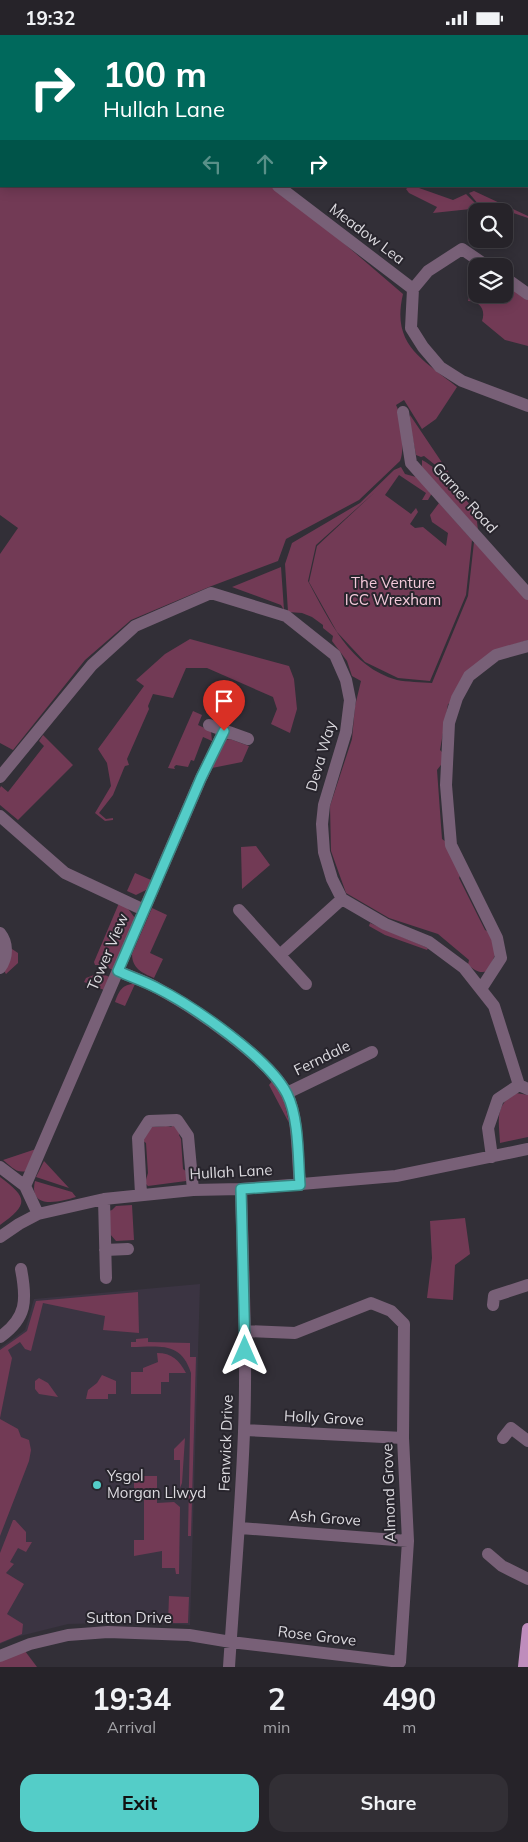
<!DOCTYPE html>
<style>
:root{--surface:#262329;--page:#322f35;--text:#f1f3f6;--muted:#a4a4a8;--line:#424046;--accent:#54cdc8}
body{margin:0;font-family:Mulish,sans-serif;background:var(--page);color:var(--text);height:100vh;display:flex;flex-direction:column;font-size:19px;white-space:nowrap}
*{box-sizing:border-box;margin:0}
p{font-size:16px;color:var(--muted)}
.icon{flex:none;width:28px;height:28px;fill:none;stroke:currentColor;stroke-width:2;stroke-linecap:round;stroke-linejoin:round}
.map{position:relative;height:1632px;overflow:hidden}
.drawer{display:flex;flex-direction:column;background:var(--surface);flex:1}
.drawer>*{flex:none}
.hud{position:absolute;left:0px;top:0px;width:529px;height:152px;box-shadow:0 2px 12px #0003,0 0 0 1px var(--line);background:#00695c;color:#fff;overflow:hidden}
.fabs{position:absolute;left:468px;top:168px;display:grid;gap:10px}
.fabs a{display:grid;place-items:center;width:45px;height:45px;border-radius:10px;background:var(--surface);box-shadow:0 2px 12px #0003,0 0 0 1px var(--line);font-size:25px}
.pin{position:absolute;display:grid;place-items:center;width:42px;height:42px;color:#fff;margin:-51px -21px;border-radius:50% 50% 50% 0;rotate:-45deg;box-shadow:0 0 5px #0007}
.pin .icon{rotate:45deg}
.me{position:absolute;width:55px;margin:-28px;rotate:0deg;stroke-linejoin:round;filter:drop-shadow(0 0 4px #0008)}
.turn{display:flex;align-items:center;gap:18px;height:105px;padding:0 20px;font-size:22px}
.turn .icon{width:65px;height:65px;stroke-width:2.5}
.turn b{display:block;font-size:35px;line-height:42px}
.lanes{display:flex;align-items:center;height:48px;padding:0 20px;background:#0003;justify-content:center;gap:25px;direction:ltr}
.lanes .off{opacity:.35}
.eta{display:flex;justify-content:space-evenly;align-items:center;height:85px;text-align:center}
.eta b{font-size:30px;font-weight:700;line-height:35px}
.action{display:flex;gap:10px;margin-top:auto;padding:10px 20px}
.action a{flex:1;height:58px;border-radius:15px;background:var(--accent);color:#111;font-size:20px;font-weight:700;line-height:58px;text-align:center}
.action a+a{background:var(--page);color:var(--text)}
.status{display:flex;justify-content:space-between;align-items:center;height:35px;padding:0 25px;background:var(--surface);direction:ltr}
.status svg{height:14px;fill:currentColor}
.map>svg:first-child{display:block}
</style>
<div class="status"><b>19:32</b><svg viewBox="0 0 49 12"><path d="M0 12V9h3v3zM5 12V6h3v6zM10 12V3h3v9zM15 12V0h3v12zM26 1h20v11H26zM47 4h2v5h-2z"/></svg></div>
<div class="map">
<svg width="528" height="1632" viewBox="0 0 528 1632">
<rect width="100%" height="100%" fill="#322f37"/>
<path fill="#3b3442" d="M200,1249L190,1590L146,1587L68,1589L16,1602L0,1609V1313L25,1295L34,1264Z"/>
<path fill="#723a55" d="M0,0H226L1,1V151H277L403,259C391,310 422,324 457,352L436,384L422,394L404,365L396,370C402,380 405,416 400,426L359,465L286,504L278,526L209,552L131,585L85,625L13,715L0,708V519L18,493L0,480Z
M410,151L419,153L453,165L466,159L480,173L433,178L437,172L409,158L406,154Z
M474,156L528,181V183L495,172L484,176L469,158Z
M476,232V259H504V242L528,259V311L505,305L482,286C486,275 480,266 468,266Z
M410,380L449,438L444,437L424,421L421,422L416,420L409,384Z
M422,425C432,430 440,440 451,443L476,479L478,495L422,432Z
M401,432L405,439L416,442L429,455V458L430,457L432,458L428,465H422L426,458L399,440L385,460L411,479L416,473L418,477L410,489L415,493L423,492L446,511L448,498L432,487L430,480L439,468L472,505L466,560L430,646L398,643L365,627L337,597L309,547L317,511L375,457L316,510L308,546C329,585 350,632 397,645C407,647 421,647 432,648L468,561L474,507L528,562V605L493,616L453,667L448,669L440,715L445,720L444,726L437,735L442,804L449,809L462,836L459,843L485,895L493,899L495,920L488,936C479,939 475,935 468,930L469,925L438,899L389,883L346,858L331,816L330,771L352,704L355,671L361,646L352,641L347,626L332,606L333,601L323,593V590L312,582L302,578L288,577L285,529L292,508L360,468L394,435Z
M281,532L284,575L281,570L232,552Z
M190,604L289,631L294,644L297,674L290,698L271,689L277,674L273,662L207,633H186L173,663L153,659L148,671L149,674L127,724L129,730L125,731L124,733L113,760L99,778L106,784L113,783V785L105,786L95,778L111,751L107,728L98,714L144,651L136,645L165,619Z
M193,676L202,680L198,690L211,696L212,706L203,702L194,726L191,725L188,732L176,730L174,732L175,734L168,733Z
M43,700L73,730L18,785L0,770V753L1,751L8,757L44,711L39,706Z
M230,704L249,711L242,727L212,733L226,705Z
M256,811L270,830L242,854L241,812Z
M135,838L151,845L146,855L136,860L127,856Z
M119,868L126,871L135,883L113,935L102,930H95L94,927Z
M152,873L167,880L150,918L163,924L154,943C142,938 132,933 132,919Z
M370,888L428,913L427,915L385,900L369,891Z
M12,914L18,918V928L6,939L4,936Z
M99,938L110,942L104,955L84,947L86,943Z
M135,949L125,971L115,967C119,956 122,949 135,949Z
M273,1045L282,1056L289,1088L269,1050Z
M516,1058L528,1060V1102L500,1108C499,1086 494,1070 516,1058Z
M174,1090L181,1095L179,1100L181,1104L183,1134L187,1137L186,1146L148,1151L145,1148L148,1138L146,1108L142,1105L151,1091C157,1094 164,1089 171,1092Z
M39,1113L26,1136C16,1139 10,1130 3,1125Z
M44,1126L69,1153L36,1142Z
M0,1142C28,1163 29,1169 0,1190Z
M35,1146L72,1157L76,1162C60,1167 28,1175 35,1146Z
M132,1170L134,1205L116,1206L110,1199L109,1176L112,1175L116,1171Z
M465,1183L470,1219L455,1230L453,1265L427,1263L432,1223L430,1186Z
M138,1257L139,1298L103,1295L105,1281L43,1268L31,1316L25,1314L20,1307L8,1315L12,1323L0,1383V1315L27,1296L36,1266Z
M148,1303V1307L190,1308V1322H196L191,1501H188L191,1338C181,1306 159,1312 131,1312V1307H136V1304Z
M157,1318C172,1318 179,1325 186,1338H169V1347H161V1359H131V1337H143V1333L158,1327Z
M102,1340L116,1346V1359H108V1364H86L88,1355L97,1348Z
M39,1343L48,1348L58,1362L39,1359L35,1354V1346Z
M0,1384L18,1394L21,1402L29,1405L31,1415L29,1426L0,1501Z
M185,1403L182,1448L180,1453V1425H174V1414Z
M134,1441H157V1468L174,1467L180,1472L179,1539H176L175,1533H162V1516L134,1521V1505H144V1462H134Z
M13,1485H15L26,1497V1507H32L26,1517L18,1513L10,1527L14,1529L6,1538L24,1549L7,1579L23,1589L22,1599L0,1608V1518Z
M169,1561L189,1562L188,1588H168Z
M25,1616L37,1632H0V1626Z"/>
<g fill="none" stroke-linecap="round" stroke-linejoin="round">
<path stroke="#786077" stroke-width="12" d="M412,0L414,1
M513,1L514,0
M278,151L413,254
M504,242L528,259
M413,254L411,293L423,312L440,332L462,346L528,371
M413,254L428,236L462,214L487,231
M403,377L411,428L528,559
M209,690L248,704
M0,742L92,630L135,591L211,558L286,581L335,620L346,645L350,665L346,697L324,770L322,789L324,817L332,844L342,864L385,889L429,907L464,933L494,971L519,1050
M0,781L65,838L144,875
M239,875L306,949
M0,898C8,908 8,922 0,933
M281,919L342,864
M118,936C131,942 145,946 157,953C193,972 269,1023 287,1059C299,1083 297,1122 300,1150
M481,954L501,923L497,903L451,810L446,750L449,688L457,663L469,641L496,620L528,611
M287,1058L372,1017
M492,1122L488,1093L498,1064L519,1050L528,1054
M0,1132L25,1151L38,1179
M25,1151L201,743L224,696
M141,1159L138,1103L149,1086L177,1085L188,1101L193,1155
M104,1164L106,1243
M0,1202L19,1189L38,1179L104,1164L193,1155L241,1154L396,1141L528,1114
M105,1215L128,1214
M493,1270L494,1261L528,1250
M0,1302C27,1283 27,1265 21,1234
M244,1395L403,1403
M503,1403L511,1393L528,1406
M240,1493L408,1506
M488,1519L502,1531L528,1544
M0,1621L30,1609L68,1600L108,1597L189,1600L231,1607L400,1627L408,1506L403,1403L404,1289L391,1276L371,1268L295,1298L245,1296
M229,1632C234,1554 241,1476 244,1397C247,1316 243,1235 241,1154"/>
<path stroke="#bf8dbc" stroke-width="12" d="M524,1632L528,1594"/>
</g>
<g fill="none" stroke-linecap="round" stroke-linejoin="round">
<defs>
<path id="route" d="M224,696L201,743L118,936C131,942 144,946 157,953C193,971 269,1023 287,1059C299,1083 298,1122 300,1150L241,1154L245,1316"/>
</defs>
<use href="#route" stroke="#378582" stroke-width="12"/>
<use href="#route" stroke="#54cdc8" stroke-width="9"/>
</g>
<circle fill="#54cdc8" stroke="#28252d" stroke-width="2" cx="97" cy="1450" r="5"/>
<g text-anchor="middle" stroke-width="4" stroke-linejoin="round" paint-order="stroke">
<g font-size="15" fill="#dcdadf" stroke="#28252d">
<text transform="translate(367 199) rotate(37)" y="5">Meadow Lea</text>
<text transform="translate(465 463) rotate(48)" y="5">Garner Road</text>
<text transform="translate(321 721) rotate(-74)" y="5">Deva Way</text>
<text transform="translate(108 917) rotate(-67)" y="5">Tower View</text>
<text transform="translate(322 1023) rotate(-26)" y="5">Ferndale</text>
<text transform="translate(231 1137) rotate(-3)" y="5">Hullah Lane</text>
<text transform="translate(324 1383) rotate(3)" y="5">Holly Grove</text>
<text transform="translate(226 1408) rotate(-88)" y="5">Fenwick Drive</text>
<text transform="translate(389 1458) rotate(-92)" y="5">Almond Grove</text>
<text transform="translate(325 1483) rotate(4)" y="5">Ash Grove</text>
<text x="129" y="1588">Sutton Drive</text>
<text transform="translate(317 1601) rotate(7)" y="5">Rose Grove</text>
</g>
<g font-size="15" fill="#f3c9da" stroke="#28252d">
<text x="393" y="553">The Venture<tspan x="393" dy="17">ICC Wrexham</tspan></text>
</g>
<g font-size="15" fill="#dcdadf" stroke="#28252d" text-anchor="start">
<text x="107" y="1446">Ysgol<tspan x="107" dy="17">Morgan Llwyd</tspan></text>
</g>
</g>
</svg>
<div class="fabs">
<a><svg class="icon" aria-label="search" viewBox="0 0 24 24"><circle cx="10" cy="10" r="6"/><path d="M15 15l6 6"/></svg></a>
<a><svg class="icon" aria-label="layers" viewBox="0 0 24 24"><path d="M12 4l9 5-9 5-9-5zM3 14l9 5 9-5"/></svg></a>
</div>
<div class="pin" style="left:224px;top:696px;background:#d93025"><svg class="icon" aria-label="arrive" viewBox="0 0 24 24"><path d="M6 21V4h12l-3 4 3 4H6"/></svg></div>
<svg class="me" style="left:245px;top:1316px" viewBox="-20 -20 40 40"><path d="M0-17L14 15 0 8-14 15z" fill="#54cdc8" stroke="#fff" stroke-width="4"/></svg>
<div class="hud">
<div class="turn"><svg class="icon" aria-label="right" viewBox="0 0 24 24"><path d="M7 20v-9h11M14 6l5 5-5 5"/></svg><div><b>100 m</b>Hullah Lane</div></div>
<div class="lanes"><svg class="icon off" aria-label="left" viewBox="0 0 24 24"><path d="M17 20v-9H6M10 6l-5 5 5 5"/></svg><svg class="icon off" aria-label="ahead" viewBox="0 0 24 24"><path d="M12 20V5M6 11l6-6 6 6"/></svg><svg class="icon" aria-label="right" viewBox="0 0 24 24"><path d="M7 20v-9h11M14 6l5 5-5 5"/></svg></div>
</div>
</div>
<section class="drawer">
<div class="eta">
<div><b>19:34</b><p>Arrival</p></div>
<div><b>2</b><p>min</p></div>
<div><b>490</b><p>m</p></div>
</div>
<div class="action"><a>Exit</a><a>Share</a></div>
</section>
